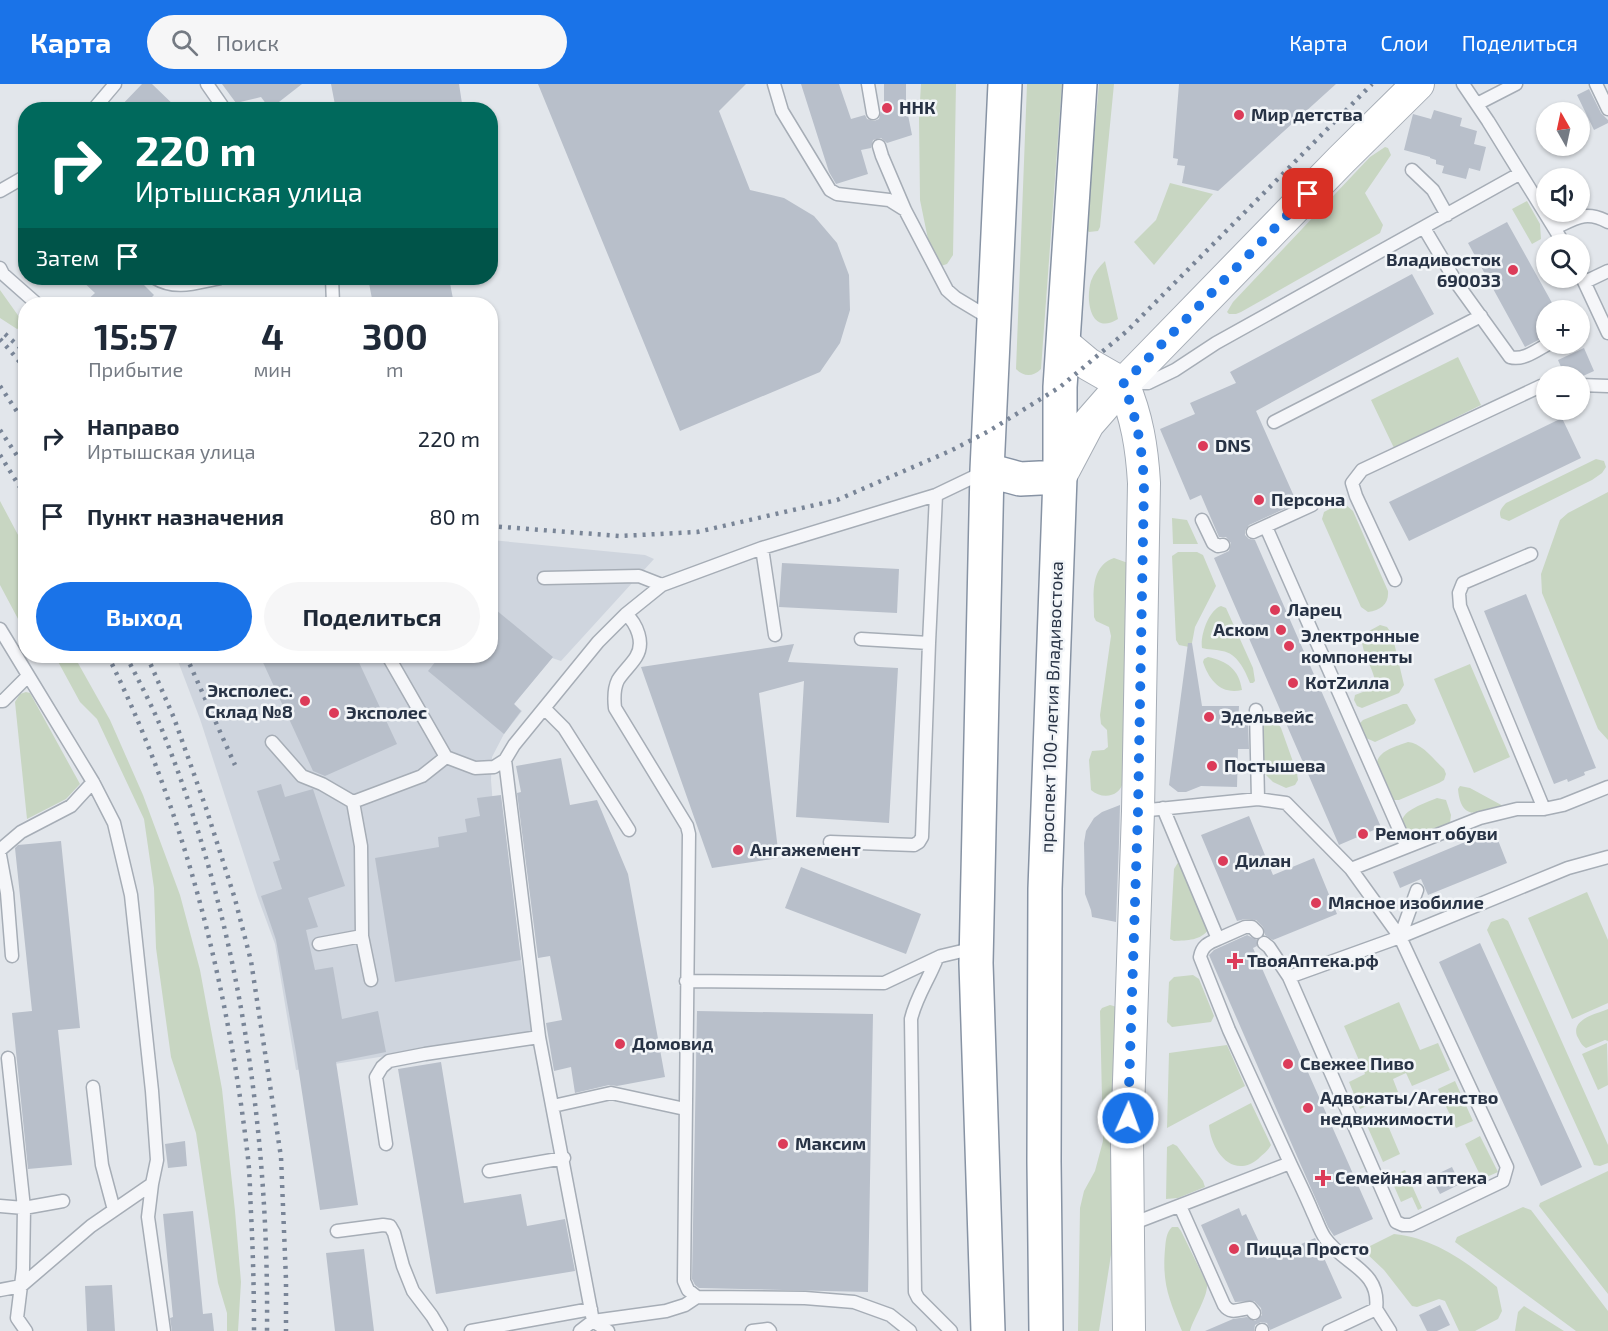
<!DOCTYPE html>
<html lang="ru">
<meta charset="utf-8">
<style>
:root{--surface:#fff;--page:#f6f6f7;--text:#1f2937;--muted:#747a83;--accent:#1a73e8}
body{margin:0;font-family:"Exo 2",sans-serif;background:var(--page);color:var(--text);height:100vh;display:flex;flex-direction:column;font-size:22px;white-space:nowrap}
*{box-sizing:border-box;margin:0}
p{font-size:20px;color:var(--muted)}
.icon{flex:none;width:33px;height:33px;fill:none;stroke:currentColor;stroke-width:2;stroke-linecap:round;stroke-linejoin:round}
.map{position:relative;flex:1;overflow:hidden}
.side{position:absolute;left:18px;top:213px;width:480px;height:366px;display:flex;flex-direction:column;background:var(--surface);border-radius:24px;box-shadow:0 2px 4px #0004}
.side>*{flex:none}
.banner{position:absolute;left:18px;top:18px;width:480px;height:183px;border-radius:24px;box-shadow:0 2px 4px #0004;background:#00695c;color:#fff;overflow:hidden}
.needle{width:39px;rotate:351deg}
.buttons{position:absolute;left:1536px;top:18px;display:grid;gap:12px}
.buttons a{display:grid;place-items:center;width:54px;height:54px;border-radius:50%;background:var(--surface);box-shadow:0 2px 4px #0004;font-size:30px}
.pin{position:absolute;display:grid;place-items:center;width:51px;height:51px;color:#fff;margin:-26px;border-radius:12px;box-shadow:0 3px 9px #0006}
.me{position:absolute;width:66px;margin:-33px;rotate:2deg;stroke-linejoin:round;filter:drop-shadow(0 0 4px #0008)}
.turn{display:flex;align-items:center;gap:21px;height:126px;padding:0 18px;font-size:27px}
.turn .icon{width:78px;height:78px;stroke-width:2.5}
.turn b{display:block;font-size:42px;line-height:51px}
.then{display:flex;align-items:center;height:57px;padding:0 18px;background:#0003;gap:12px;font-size:22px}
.eta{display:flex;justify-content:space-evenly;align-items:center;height:102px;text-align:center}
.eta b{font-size:36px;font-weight:700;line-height:42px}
.primary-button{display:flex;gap:12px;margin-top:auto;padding:12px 18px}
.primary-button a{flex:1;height:69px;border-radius:36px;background:var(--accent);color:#fff;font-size:24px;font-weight:700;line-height:69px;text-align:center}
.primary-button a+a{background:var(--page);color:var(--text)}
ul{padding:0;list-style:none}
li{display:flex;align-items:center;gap:18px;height:78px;padding:0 18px}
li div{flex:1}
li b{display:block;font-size:22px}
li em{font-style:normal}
header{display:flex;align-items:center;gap:36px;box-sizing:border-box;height:84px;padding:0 30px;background:var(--accent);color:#fff}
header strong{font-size:28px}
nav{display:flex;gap:33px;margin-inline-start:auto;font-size:21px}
.search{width:420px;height:54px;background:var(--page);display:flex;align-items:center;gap:15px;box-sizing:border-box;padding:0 21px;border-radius:33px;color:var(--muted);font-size:22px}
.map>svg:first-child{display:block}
</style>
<header>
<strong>Карта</strong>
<div class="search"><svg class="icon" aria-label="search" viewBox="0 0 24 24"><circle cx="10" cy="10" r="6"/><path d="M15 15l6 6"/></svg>Поиск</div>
<nav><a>Карта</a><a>Слои</a><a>Поделиться</a></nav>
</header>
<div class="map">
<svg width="1608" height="1247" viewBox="0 0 1608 1247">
<rect width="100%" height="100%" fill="#e2e6eb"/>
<path fill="#cfd5de" d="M491,456L645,471L654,475L561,577L552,574L514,620L522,627L504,650L492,673L491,696L493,721L534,949L296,986L275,860L258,814L200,635L176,572H490Z"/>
<path fill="#c8d6c2" d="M921,0H956L953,171L947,180L941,182L930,165L920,116L919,34Z
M1027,0H1062L1041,285C1033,293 1024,293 1016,285Z
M1099,0H1114L1100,143L1098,147L1089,148L1086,145Z
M1385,63L1388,64L1391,71L1365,109L1383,141L1380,149L1241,228L1236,230H1229L1227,228L1233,218L1370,73Z
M1170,99L1213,110L1154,181L1134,158L1156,136Z
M1527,117L1540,140L1541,155L1532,160L1512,125Z
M1105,177L1118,235C1091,252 1085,217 1091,197C1094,189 1099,183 1105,177Z
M0,206L22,237L21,243L17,245L0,234Z
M1458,273L1481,321L1394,364L1371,316Z
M1596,375L1604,377L1606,383L1602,389L1592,396L1509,437L1501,434C1498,427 1502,424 1506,419Z
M1608,408V656L1598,645L1542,509L1541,490L1560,436L1568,429Z
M0,417L25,464V548L0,501Z
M1339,420H1345L1353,427L1388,507C1389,520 1381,526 1368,528L1361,523L1322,435L1324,428Z
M1172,434L1187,436L1198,460H1173Z
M1178,468H1197L1203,471L1216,502L1195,543L1192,559L1189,563L1179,561L1176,556L1172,472Z
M1114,474L1128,479L1123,697C1121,713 1102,716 1091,706L1089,676L1092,667L1104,666L1108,663L1107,646L1101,640L1100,631L1111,552L1109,543L1096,537L1094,533C1094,512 1089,483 1114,474Z
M1221,522L1226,524L1253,584L1255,597L1253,599H1250C1245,586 1237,569 1222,567C1215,565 1208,566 1202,564C1200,551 1209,526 1221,522Z
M1380,541L1387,543L1392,550L1404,601L1399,609L1362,624L1357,622L1354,616L1355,611L1368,606L1375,597C1372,581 1361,569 1362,553L1369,547Z
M55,572H74L110,636L143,711L180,811L200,886L222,1005L235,1127L241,1198L238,1247H227V1229L218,1199L196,1049L171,973L156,864L154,804L144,735L97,635L80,618Z
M1208,573C1227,577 1239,585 1242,606C1221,611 1209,596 1203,578L1204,575Z
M1470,580L1510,673L1474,689L1434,595Z
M26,608L30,609L80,700L66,715L27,735L15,618L20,610Z
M1403,620H1407L1416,636L1414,640L1375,658L1366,654L1360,639L1363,636Z
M1267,634L1275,635L1281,644L1297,689L1298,696L1295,701L1286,704L1273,698L1265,690L1261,639Z
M1408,658C1422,659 1434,676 1444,685L1446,690L1444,696L1439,699L1399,716H1393L1377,678C1380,666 1397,662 1408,658Z
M1460,702L1470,704L1505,723C1481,729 1461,739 1458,705Z
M1437,714L1446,716L1451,731L1450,739L1419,751L1412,752C1385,731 1421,721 1437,714Z
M1179,777L1209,845C1200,857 1188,856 1174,857L1170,855L1174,785Z
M1587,808L1608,856V919L1572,935L1528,834Z
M1503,834L1508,837L1608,1061V1079L1600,1082L1594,1081L1592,1076L1487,846L1491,838Z
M1193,891L1199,895L1214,932L1211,938L1172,943L1167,938L1169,898L1174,893Z
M1399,918L1420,966L1438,959L1450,986L1412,1002L1406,989L1393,995L1398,1008L1360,1025L1349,998L1365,990L1344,942Z
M1110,921L1117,923V1133L1099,1247H1078L1080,1124L1084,1107L1095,1087L1103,1057L1100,927L1102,924Z
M1608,925V957L1605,956L1586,964C1581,961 1580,957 1577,952C1571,935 1596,930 1608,925Z
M1607,959L1608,1001L1598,1006L1582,970Z
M1227,961L1245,1002L1167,1044L1169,969Z
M1455,997L1473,1037L1456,1044L1438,1005Z
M1251,1019L1271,1061C1268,1067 1263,1070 1258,1075C1232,1096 1211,1066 1209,1041Z
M1383,1030L1400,1070L1383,1078L1365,1037Z
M1480,1052L1498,1088L1482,1095L1465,1060Z
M1173,1060L1177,1062L1203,1097L1205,1103L1178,1114L1166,1115L1167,1063Z
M1405,1086L1422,1124L1418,1126L1412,1113L1401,1118L1390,1093Z
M1608,1087V1210L1539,1122L1540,1119Z
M1523,1123L1531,1126L1608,1227V1247H1576L1455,1158L1457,1153Z
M1172,1143H1178L1181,1147L1207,1200C1208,1213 1194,1233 1190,1247H1182C1169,1215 1162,1200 1165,1165C1166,1156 1166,1149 1172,1143Z
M1394,1150C1434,1154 1467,1178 1497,1203L1502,1227L1498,1235L1475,1247H1459L1445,1217L1439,1215L1417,1223L1412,1222L1384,1186L1365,1168L1366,1164Z
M1524,1222L1564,1247H1515L1518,1228Z"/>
<path fill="#b8bfca" d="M142,0H152L179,26H117Z
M222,0H302L270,25L261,13L236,19Z
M331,0H459L463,26H336Z
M538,0H746L719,27L750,106L784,114L814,132L837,159L849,191L850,226L840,259L820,288L680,347Z
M801,0H839L851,35L865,31L867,35L874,37L879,35L881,27L884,26V0H906V21L912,51L887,59L881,54L873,56L871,64L861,66L868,90L836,100L829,88Z
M1179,0H1336L1218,107L1182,99L1185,82L1177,81L1178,75L1173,74Z
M1589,5L1601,29L1608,36V39L1594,46L1577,11Z
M1434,26L1462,34L1460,42L1477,47L1474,60L1486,63L1480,87L1469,84L1466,95L1442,89L1444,82L1436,80V76L1430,74V73L1404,66L1413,30L1431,35Z
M1507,138L1556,226H1546V252L1525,263L1468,159Z
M1412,190L1434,230L1256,327L1297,419L1249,441L1245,447V451L1249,455L1255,456L1381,743L1339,761L1214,474L1229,467L1231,459L1226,453H1219L1201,411L1190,416L1160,345L1195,330L1190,319L1236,299L1230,288Z
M79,194H137L154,211L145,220H83L95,209Z
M368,194H449L454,220H373Z
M1584,264L1594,287L1583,292H1565L1558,276Z
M1562,334L1581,374L1409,457L1389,418Z
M782,479L899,485L897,529L779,523Z
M1526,510L1596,684L1584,688L1585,691L1568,698L1567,695L1554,700L1484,527Z
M490,521L553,573L514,620L521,627L504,650L428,587L440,572H490Z
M1188,559H1192L1202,622H1239L1238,640H1248L1249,665H1238L1237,703L1201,702L1186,708H1178L1169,701Z
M794,560L788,578L898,584L889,739L796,733L804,597L759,609L779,774L712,784L641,583Z
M260,572H356L397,660L325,692L313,687Z
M561,674L570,721L597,716L628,790L665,993L617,1002L609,1001L575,1009L571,983L554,987L546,939L562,936L550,872L538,874L517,709L521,708L516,682Z
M281,700L285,713L313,705L345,802L308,814L318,843L306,846L315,886L333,883L342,935L378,927L386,968L336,978L358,1121L320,1126L296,969L276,856L261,812L282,805L273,778L280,776L257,707Z
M501,711L521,876L395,898L375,774L439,763L438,753L467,748L465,735L480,732L477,714Z
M1120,721L1119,758L1116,838L1092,833L1091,826L1085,810L1084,759L1086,747L1094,734L1102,728Z
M1249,732L1273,791L1314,774L1337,830L1273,856L1265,851L1263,843L1256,836L1245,835L1237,837L1201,751Z
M1494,746L1507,779L1428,811L1421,795L1400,804L1393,788Z
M61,757L80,944L58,946L72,1081L28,1085L12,929L32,927L15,764L18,761Z
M801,783L921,830L906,870L785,824Z
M1247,851L1257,856V862L1253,864L1373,1135L1334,1152L1328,1143L1209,871L1214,866Z
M1480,859L1582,1083L1541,1102L1439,878Z
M697,927L873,930L868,1208L699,1204L695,1201L692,1195Z
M441,978L464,1119L521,1110L527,1142L565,1135L575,1187L436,1210L398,985Z
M185,1057L187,1082L168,1084L165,1060Z
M1452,1083L1460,1100L1440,1110L1431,1093Z
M1239,1124L1242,1132L1246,1130L1267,1175L1315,1154L1342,1214L1270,1246L1267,1239L1261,1238L1255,1241L1254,1247H1205L1233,1235L1247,1233L1255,1237L1262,1231L1261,1224L1254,1217L1235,1218L1201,1141Z
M193,1127L203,1230L212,1229L214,1247H172L170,1234L173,1233L163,1130Z
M364,1165L374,1247H335L326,1169Z
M112,1201L115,1247H87L85,1202Z
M1440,1221L1450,1241L1437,1247H1427L1419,1231Z"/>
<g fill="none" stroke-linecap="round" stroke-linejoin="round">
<defs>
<path id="service" d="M207,0L225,26
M774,0L782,27L830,106L837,110L889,116L905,126
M868,0L873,29
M1463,0L1488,37L1564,160
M1596,0L1608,25
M1477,20L1516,0
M93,26L115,0
M879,62L882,72L905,126L947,206L956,214L991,235
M1412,86L1433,106L1447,131
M0,107L26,92
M1424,144L1458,201L1510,273C1523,277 1537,266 1548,260
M1555,144C1576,134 1586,126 1608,138
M0,184L3,190L37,220
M1580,189L1608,249
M155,194C176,207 198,198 220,194
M332,194L333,220
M1585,198L1608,187
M1130,299H1148L1175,286L1216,259L1519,90
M1580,301L1608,302
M1274,338L1481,232
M1202,436L1213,459L1218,462L1223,461
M1266,443L1406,761
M1253,448L1312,421
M762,464L775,551
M1531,470L1463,499L1459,509L1460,522L1544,725
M544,494L639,492L662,501
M1395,496L1356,412L1352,399L1362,386L1541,302H1546
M0,545L93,698L114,739L131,811L152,1007L157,1076L152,1100L91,1142L21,1202L0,1206
M861,555L929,559
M388,572L446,673L475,684L494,683L505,676L514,661L598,558L626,530
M0,617H3L28,592
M545,625L564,644L629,746
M1256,626L1258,715
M272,658L302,692L322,700L353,718
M505,676L539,953L593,1237L608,1247
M1163,724L1218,855L1245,843H1252L1257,848
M1139,727L1258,715L1286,719L1351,785L1480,734L1517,725H1544L1563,721L1608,703
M830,758L914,761L919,758L922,753L929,559L936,411
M0,766L21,748L71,722L93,698
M0,771L7,809L12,872
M1351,785L1400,853L1289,893L1396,1138L1403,1141H1411L1503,1097L1507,1083L1400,853L1417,806
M362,852L371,896
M1400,853L1568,784L1608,773
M1218,855C1208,859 1202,862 1200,873L1229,946L1290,1079
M1264,859L1269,863L1289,893
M319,860L362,852L361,762L353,718L422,692L446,673
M937,874C929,895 916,913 911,935L915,1208L918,1214L951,1247
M686,897L884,899L941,872L975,864
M8,974L24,1124L63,1117
M93,1003L102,1081L114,1126
M553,1022L611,1009L685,1025
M386,1060L376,993L382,983L389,977L425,970L539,953
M489,1087L564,1074
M152,1100L148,1133L164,1247
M0,1122L24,1124L23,1185L17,1234L26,1247
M1180,1122L1224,1221C1231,1231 1239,1225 1250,1224L1254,1229
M1129,1141L1290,1079C1298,1096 1306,1112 1313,1129C1317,1137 1320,1147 1325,1154C1344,1181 1381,1186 1376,1225L1329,1247
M337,1147L383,1141L390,1142L394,1149L403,1182L413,1207L432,1232L441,1247
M1376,1225L1390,1247
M1262,1246V1247
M471,1247L591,1225
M580,1247L593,1237L666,1227L685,1221L697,1213
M752,1247L768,1245L770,1247
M910,1247L890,1231L854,1218L805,1214L697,1213L688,1206L684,1197L689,750L687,742L615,624C614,615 614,604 618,596C623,588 631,581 636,573C645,559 637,540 626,530L662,501L762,464L936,411L984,388"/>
<path id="secondary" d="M1063,259L1088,280L1123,300
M1123,300C1137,333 1142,364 1144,399L1138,727L1127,1057L1129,1247
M1060,393L1088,340L1123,300L1341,76L1418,0"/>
<path id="trunk" d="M987,386L1020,395L1060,393
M988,1247L976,879L987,386L1005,0
M1046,1247L1044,1078L1045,805L1060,393V303L1080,0"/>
</defs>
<use href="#service" stroke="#a6adb6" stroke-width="15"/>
<use href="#secondary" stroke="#a6adb6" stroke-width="34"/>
<use href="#trunk" stroke="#8793a4" stroke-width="36"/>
<use href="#service" stroke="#f5f6f9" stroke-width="12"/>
<use href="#secondary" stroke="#fff" stroke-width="32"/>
<use href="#trunk" stroke="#fff" stroke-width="33"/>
<path stroke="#798597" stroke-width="4.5" stroke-dasharray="3 6" stroke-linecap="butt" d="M5,250L26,269
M0,255L26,285
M0,302L26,341
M0,346L26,385
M0,371L26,413
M490,442L620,452L697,448L837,416L950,367L989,347L1060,303L1127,247L1372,0
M108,572C185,727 228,902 248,1074C250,1092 250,1110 251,1129C253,1168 254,1207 254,1247
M126,572C138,595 150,618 160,641C238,832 269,1042 267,1247
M147,572L174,634L206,724L235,815L251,877L281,1073L286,1196V1247
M186,572L235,681"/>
</g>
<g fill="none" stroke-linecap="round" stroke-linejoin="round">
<path stroke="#1a73e8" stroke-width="10" stroke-dasharray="0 18" d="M1128,1034L1138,727L1144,399C1142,364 1137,333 1123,300L1308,110"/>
</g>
<g fill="#dc3b59" stroke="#f2f5f8" stroke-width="2">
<circle cx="887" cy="24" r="6"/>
<circle cx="1239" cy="31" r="6"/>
<circle cx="1513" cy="186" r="6"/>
<circle cx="1203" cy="362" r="6"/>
<circle cx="1259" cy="416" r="6"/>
<circle cx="1275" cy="526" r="6"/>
<circle cx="1281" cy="546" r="6"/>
<circle cx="1289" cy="562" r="6"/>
<circle cx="1293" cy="599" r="6"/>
<circle cx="305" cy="617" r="6"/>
<circle cx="334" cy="629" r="6"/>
<circle cx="1209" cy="633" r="6"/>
<circle cx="1212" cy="682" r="6"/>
<circle cx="1363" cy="750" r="6"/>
<circle cx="738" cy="766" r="6"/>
<circle cx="1223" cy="777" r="6"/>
<circle cx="1316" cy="819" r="6"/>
<path d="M1232 868h6v6h6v6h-6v6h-6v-6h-6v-6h6z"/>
<circle cx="620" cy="960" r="6"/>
<circle cx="1288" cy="980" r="6"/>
<circle cx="1308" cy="1024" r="6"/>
<circle cx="783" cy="1060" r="6"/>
<path d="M1320 1085h6v6h6v6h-6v6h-6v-6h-6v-6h6z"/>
<circle cx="1234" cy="1165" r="6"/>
</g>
<g text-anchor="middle" stroke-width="5" stroke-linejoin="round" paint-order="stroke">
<g font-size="18" font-weight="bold" fill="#283345" stroke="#f2f5f8" text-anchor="start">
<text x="899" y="30">ННК</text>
<text x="1251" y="37">Мир детства</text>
<text x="1501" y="182" text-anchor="end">Владивосток<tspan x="1501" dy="21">690033</tspan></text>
<text x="1215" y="368">DNS</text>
<text x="1271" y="422">Персона</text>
<text x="1287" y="532">Ларец</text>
<text x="1269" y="552" text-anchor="end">Аском</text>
<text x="1301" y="558">Электронные<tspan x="1301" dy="21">компоненты</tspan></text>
<text x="1305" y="605">КотZилла</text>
<text x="293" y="613" text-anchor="end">Эксполес.<tspan x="293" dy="21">Склад №8</tspan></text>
<text x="346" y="635">Эксполес</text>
<text x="1221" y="639">Эдельвейс</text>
<text x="1224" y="688">Постышева</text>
<text x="1375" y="756">Ремонт обуви</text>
<text x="750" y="772">Ангажемент</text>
<text x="1235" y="783">Дилан</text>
<text x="1328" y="825">Мясное изобилие</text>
<text x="1247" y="883">ТвояАптека.рф</text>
<text x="632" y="966">Домовид</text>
<text x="1300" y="986">Свежее Пиво</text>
<text x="1320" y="1020">Адвокаты/Агенство<tspan x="1320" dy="21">недвижимости</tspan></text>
<text x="795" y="1066">Максим</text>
<text x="1335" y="1100">Семейная аптека</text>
<text x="1246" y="1171">Пицца Просто</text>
</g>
<g font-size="18" fill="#283345" stroke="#f2f5f8">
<text transform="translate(1052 623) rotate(-88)" y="6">проспект 100-летия Владивостока</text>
</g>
</g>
</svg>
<div class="buttons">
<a><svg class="needle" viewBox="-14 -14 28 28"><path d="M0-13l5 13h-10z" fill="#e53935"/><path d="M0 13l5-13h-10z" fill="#747a83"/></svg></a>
<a><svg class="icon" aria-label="sound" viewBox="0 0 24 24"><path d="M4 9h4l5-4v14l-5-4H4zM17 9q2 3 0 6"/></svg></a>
<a><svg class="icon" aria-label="search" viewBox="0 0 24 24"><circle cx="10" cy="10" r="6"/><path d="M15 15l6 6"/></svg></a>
<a>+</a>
<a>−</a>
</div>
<div class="pin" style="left:1308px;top:110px;background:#d93025"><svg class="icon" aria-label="arrive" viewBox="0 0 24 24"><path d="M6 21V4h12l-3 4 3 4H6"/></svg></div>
<svg class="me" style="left:1128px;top:1034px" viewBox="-20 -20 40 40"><circle r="17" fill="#1a73e8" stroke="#fff" stroke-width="3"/><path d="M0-11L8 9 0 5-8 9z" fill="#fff"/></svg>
<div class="banner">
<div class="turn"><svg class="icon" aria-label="right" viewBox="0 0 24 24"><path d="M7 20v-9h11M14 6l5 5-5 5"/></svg><div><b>220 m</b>Иртышская улица</div></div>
<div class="then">Затем<svg class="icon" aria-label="arrive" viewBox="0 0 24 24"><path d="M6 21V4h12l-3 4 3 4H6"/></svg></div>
</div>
<section class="side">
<div class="eta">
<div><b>15:57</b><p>Прибытие</p></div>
<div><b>4</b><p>мин</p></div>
<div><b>300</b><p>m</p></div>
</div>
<ul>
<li><svg class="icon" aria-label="right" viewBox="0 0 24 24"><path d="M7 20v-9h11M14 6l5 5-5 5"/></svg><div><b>Направо</b><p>Иртышская улица</p></div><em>220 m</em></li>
<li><svg class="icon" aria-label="arrive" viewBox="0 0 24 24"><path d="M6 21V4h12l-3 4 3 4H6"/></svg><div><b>Пункт назначения</b></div><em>80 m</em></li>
</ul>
<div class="primary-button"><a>Выход</a><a>Поделиться</a></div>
</section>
</div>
